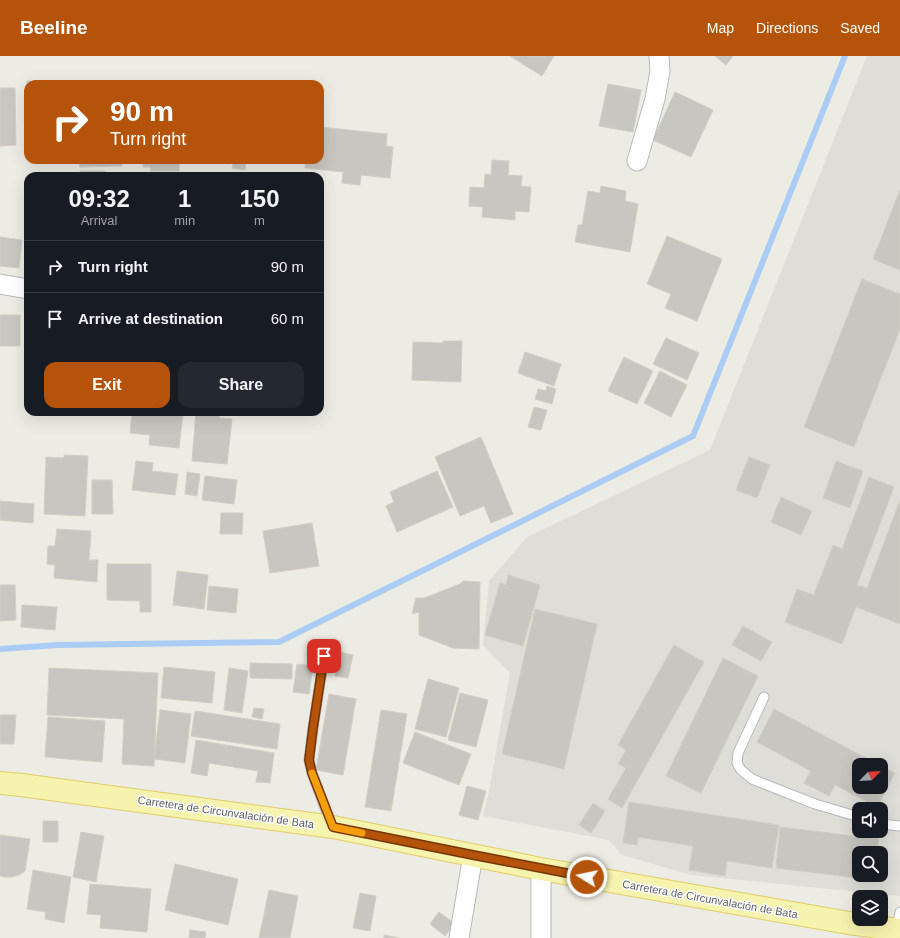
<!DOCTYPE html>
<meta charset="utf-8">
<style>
:root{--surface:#171b24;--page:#242831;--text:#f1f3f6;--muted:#9ea1a6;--line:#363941;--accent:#b45309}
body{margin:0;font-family:Arial,sans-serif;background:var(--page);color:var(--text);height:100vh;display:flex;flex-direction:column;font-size:15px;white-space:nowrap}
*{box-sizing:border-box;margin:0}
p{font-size:13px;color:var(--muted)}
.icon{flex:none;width:22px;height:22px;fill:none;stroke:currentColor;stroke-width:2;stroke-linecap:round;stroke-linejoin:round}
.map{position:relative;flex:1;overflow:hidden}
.drawer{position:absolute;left:24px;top:116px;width:300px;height:244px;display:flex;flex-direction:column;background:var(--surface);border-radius:12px;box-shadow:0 4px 16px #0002}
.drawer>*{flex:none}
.hud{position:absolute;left:24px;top:24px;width:300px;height:84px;border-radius:12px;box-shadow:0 4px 16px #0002;background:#b45309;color:#fff;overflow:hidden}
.needle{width:26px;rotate:65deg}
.controls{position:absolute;left:852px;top:702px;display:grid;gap:8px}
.controls a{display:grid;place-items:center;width:36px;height:36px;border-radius:8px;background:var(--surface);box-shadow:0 4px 16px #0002;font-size:20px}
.pin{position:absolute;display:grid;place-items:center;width:34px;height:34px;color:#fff;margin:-17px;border-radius:8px;box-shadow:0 2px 6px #0006}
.me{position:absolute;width:44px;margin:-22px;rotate:280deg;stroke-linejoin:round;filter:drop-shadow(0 0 3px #0008)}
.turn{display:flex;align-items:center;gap:14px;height:84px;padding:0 20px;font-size:18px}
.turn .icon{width:52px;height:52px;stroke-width:2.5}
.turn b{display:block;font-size:28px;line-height:34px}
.eta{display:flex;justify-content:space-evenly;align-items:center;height:68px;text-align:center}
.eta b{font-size:24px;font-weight:700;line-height:28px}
.cta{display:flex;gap:8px;margin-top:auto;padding:8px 20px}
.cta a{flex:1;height:46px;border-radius:12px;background:var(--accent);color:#fff;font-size:16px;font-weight:700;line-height:46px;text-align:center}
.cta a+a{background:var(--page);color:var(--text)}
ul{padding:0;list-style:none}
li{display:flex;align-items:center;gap:12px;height:52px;padding:0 20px;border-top:1px solid var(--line)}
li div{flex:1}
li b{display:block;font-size:15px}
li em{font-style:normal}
header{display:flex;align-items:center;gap:24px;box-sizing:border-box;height:56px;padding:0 20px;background:var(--accent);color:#fff}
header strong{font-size:19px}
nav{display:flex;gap:22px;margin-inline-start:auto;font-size:14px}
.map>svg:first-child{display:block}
</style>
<header>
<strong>Beeline</strong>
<nav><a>Map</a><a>Directions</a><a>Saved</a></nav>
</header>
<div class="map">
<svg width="900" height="882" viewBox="0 0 900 882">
<rect width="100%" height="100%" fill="#edece4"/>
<path fill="#deddd8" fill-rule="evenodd" d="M867,0H900V840L691,819L622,799L609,784L483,760L489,735L510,617L483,589L489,525L527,481L710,394ZM859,709H881V731H859ZM859,753H881V775H859ZM859,797H881V819H859Z"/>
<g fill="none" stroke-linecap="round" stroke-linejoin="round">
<path stroke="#abccf5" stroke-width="6" d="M0,593L58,589L279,586L693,380L845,0"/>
</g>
<path fill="#c8c6c0" stroke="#d1cec3" d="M510,0H554L542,20Z
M715,0H733L726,9Z
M27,25L51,26V28H28V85H25Z
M608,28L641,34L633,76L599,70Z
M0,32H15L16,89L0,90Z
M675,36L713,54L691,101L653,84Z
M320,71L387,78L386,90L393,91L390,122L361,119L360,129L342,127L343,116L305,112L306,104H320Z
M79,104H122V110L80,111Z
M138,104H179V115H150L151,111H143V105H138Z
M234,104H246L245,114L232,112Z
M492,104L509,105L508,119L522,120L521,130L531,131L529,156L515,155V164L482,161L483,151L469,150L470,131L484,132L485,118L491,119Z
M80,115H105V120H80Z
M29,118L55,120H28Z
M28,125V161H25Z
M601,130L626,135L625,145L638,148L630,196L575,186L578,169H582L588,135L600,137Z
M900,134V214L873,203Z
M667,180L722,203L697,265L665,252L671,238L647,228Z
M0,181L22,184L19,212L0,210Z
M862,223L900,238V273L854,391L804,371Z
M0,259H20V290H0Z
M666,282L699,297L687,324L653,308Z
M443,285H462L461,326L412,324L413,286L443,287Z
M525,296L561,308L554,330L518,317Z
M624,301L653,315L637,348L608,335Z
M320,309H321V353H320Z
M660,315L687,329L671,361L644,347Z
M547,330L556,333L552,348L535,343L538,333L546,335Z
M534,351L547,354L541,374L528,371Z
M132,356H171L183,357L179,392L149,389L150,379L130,377Z
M196,356H220L219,362L232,363L227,408L192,405Z
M481,381L513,458L491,467L484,450L460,460L435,401Z
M64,399L88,400L85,460L44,458L46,401L64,402Z
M749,401L770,409L757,442L736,434Z
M136,405L153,407L152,415L178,418L175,439L132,434Z
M836,405L863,415L850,452L823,442Z
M437,415L453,451L397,476L386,450L394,446L390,436Z
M187,416L200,418L197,440L185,438Z
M205,420L237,424L234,448L202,444Z
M869,421L894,431L857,529L867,532L900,444V568L856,551L842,588L785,566L797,533L814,539L833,489L842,493Z
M92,424H112L113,458H92Z
M781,441L812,455L801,479L771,466Z
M0,445L34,448L33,467L0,464Z
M221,457H243L242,478H220Z
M312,467L319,510L270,517L263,475Z
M57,473L91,475L89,504H98L97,526L54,522L55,509L47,508L48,490H55Z
M107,508H151V556H140V545L107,544Z
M177,515L208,519L204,553L173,549Z
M508,519L540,529L523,590L485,579L500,527L506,529Z
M463,525L480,526L479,593L453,592L419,579V556L412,558L416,542H424L460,528Z
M0,529H15L16,564L0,565Z
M209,530L238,533L236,557L207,554Z
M22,549L57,551L55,574L21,571Z
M535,553L597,568L564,713L502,698Z
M743,570L772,586L761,605L732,589Z
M674,589L704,606L622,752L608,743L626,712L618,708L626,694L618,689Z
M340,596L353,599L348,622L335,620Z
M723,602L758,620L701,737L666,720Z
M250,607L292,608V623L250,622Z
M297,608L313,610L309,638L293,636Z
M164,611L215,616L212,647L161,642Z
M49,612L158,617L154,710L122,708L124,663L47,659Z
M229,612L248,615L242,657L224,654Z
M428,623L459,632L446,681L415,673Z
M460,637L488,644L476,691L448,684Z
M329,638L356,643L343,719L316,714Z
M254,652L264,653L262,663L252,661Z
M774,653L879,709H859V731H881V710L895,717L877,751L835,729L829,740L804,727L811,715L757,686Z
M160,654L191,658L185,707L154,703Z
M381,654L407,658L391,755L365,751Z
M195,655L280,668L277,693L191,680Z
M0,659H16L14,688H0Z
M48,661L105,665L102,706L45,701Z
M415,676L471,698L459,729L403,707Z
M196,684L274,697L270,727L256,726L258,715L209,707L207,720L191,717Z
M467,730L486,735L478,764L459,759Z
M629,746L779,769L772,812L727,805L725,820L689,814L693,790L638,781L637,789L623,787Z
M593,747L605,755L591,777L579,769Z
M43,765H58V786H43Z
M780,771L879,783L877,797H859V819H875L874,824L776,812Z
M81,776L104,780L96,826L73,821Z
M0,779L30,783L25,815L19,819L12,821H5L0,820Z
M175,808L238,823L228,869L165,854Z
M33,814L71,821L64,867L45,863L46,856L27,853Z
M90,828L151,833L147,876L100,872L101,859L87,858Z
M269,834L298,840L290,882H259Z
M360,837L376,840L370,875L353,872Z
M439,856L455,868L445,880L430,868Z
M190,874L206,876L205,882H189Z
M384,879L400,882H384Z"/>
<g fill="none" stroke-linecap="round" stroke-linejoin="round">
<defs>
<path id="service" d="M324,601L313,672L309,704L312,717L332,770
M764,641L738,697L737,707L741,714L752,723L815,748L859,761
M881,768L900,770
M897,874L900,856"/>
<path id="minor" d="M637,105L655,43L660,15L659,0
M0,228L28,233
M541,813V882
M459,882L473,799"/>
<path id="primary" d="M0,727L21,729L333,771L541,813L849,867L900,874"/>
</defs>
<use href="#service" stroke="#b6b8bc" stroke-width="11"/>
<use href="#minor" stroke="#b6b8bc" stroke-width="21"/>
<use href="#primary" stroke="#e2cd67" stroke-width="24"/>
<use href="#service" stroke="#fff" stroke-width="9"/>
<use href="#minor" stroke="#fff" stroke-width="19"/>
<use href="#primary" stroke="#f6f3af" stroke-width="22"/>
</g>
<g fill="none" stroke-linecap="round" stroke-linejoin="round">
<defs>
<path id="route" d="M324,600L313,672L309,704L312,717L333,771L473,799L587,821"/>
</defs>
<use href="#route" stroke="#753606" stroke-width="10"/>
<use href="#route" stroke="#b45309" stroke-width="7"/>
<path stroke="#f59e0b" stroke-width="7" d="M312,717L333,771L362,777"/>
</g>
<g text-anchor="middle" stroke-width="3" stroke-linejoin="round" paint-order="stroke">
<g font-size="11" fill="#5c5e62" stroke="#fff">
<text transform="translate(226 756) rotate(8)" y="4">Carretera de Circunvalación de Bata</text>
<text transform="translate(710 843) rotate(10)" y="4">Carretera de Circunvalación de Bata</text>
</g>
</g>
</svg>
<div class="controls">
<a><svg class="needle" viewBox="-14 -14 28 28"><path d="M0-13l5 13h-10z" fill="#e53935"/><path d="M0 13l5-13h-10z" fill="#9ea1a6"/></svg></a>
<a><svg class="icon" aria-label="sound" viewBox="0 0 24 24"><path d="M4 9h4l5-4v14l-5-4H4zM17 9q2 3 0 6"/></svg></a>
<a><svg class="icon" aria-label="search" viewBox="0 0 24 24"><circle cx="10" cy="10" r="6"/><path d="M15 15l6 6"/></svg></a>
<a><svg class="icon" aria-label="layers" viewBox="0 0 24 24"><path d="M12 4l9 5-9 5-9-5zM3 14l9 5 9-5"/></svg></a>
</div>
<div class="pin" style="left:324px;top:600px;background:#d93025"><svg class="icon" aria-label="arrive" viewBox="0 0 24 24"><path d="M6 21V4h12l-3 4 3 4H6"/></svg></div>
<svg class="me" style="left:587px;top:821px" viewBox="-20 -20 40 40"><circle r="17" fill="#b45309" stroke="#fff" stroke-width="3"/><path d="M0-11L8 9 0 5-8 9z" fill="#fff"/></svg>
<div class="hud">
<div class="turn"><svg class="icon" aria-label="right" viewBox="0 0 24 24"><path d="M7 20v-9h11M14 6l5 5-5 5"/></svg><div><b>90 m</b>Turn right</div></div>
</div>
<section class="drawer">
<div class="eta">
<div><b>09:32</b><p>Arrival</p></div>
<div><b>1</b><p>min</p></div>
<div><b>150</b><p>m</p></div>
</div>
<ul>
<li><svg class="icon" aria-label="right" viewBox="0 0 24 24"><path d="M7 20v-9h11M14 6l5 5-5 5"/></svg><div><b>Turn right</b></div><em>90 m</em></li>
<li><svg class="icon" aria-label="arrive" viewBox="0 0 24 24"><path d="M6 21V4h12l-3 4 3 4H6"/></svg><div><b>Arrive at destination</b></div><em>60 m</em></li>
</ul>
<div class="cta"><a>Exit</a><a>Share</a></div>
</section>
</div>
